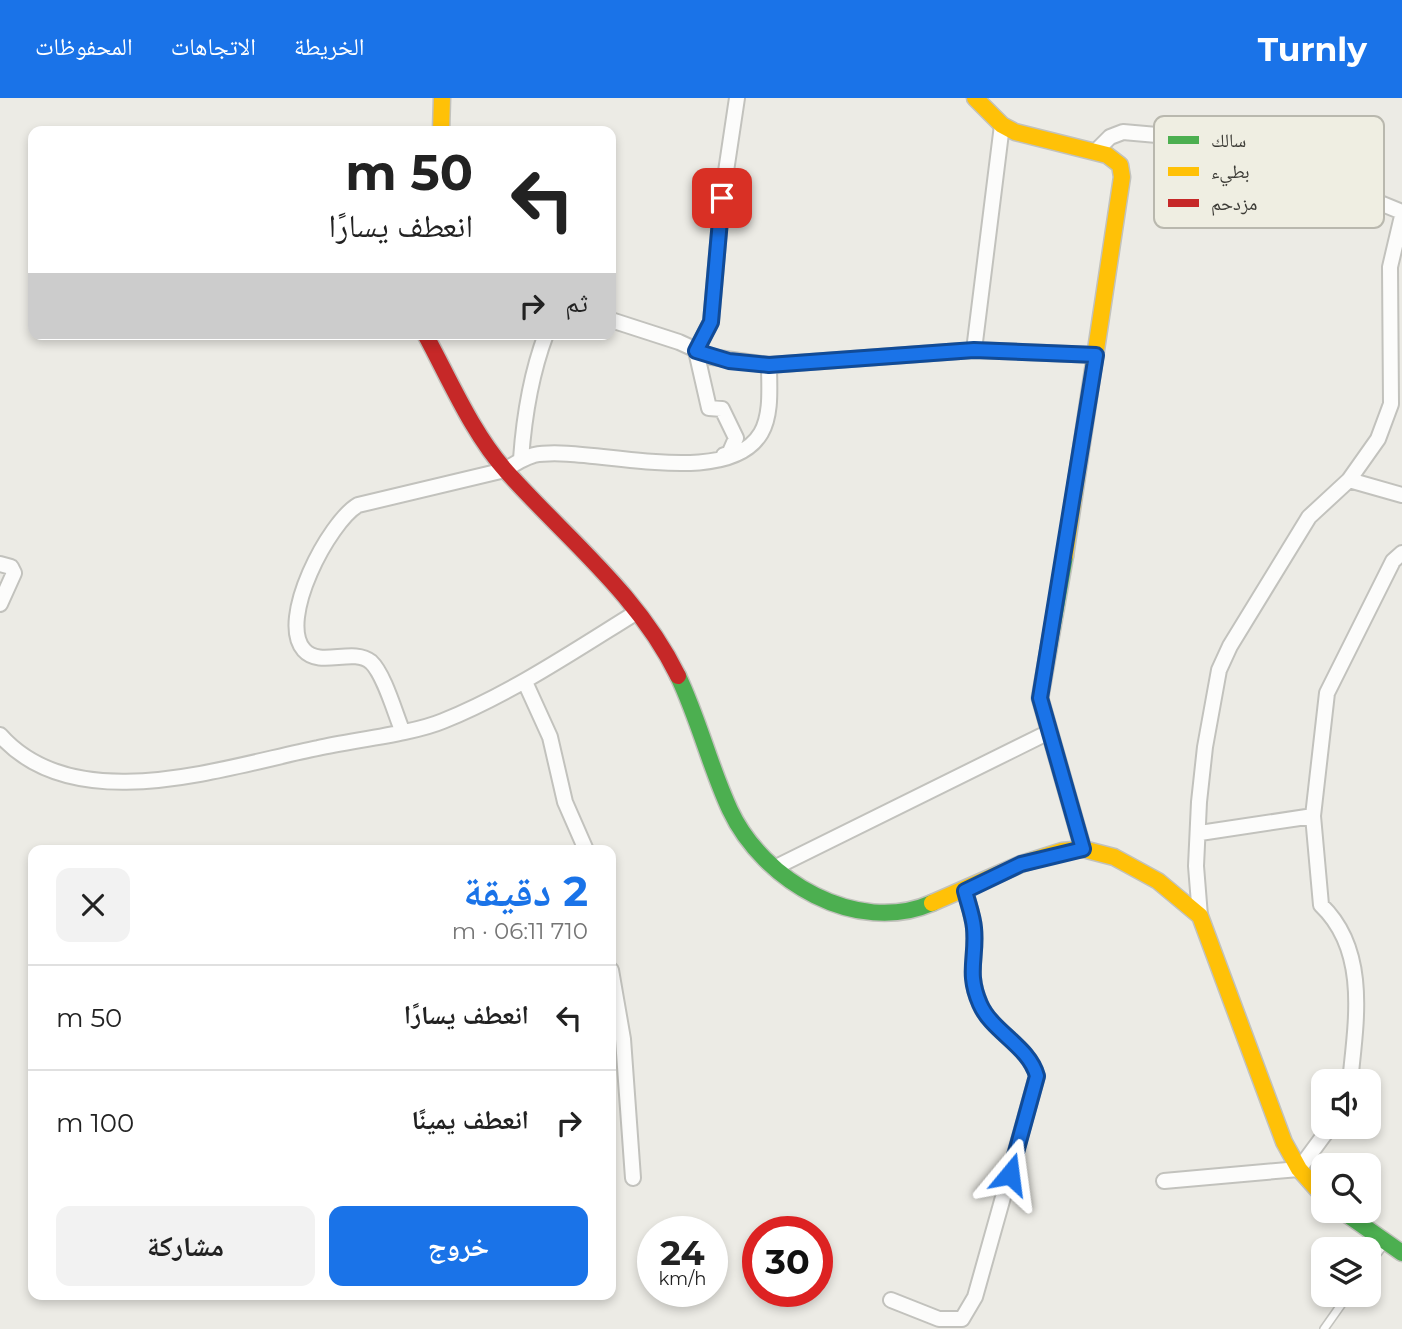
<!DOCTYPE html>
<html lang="ar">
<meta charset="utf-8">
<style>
:root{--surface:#fff;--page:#f2f2f2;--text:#222;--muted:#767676;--line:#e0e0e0;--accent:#1a73e8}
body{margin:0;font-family:Montserrat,"Noto Naskh Arabic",sans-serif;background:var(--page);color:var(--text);direction:rtl;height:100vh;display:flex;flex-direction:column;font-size:26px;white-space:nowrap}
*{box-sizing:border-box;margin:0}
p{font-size:23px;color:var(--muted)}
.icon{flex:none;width:38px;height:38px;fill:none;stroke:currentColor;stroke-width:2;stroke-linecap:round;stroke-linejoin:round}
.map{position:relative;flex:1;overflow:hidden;direction:ltr}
.side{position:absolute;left:28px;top:747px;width:588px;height:455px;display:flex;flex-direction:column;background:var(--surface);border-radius:14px;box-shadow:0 4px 10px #0003;direction:rtl}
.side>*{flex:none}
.guide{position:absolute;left:28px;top:28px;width:588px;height:214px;border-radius:14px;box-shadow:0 4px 10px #0003;direction:rtl;background:#fff;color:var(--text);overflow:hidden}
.buttons{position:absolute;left:1311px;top:971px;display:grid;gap:14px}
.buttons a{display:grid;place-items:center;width:70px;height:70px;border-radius:14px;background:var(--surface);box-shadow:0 4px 10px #0003;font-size:35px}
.speed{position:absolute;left:637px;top:1118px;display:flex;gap:14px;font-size:35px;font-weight:700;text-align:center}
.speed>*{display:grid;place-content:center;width:91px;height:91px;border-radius:50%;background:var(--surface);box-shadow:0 4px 10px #0003;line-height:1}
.speed small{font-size:18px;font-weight:400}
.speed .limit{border:10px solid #d22;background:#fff;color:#111}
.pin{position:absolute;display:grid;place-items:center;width:60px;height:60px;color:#fff;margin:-30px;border-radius:14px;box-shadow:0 4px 10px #0006}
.me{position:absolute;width:77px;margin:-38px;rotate:16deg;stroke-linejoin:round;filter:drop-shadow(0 0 5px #0008)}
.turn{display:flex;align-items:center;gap:24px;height:147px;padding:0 28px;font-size:32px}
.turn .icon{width:91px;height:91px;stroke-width:2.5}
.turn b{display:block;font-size:49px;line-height:60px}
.then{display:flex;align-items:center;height:66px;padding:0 28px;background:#0003;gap:14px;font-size:26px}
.round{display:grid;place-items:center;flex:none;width:74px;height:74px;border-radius:14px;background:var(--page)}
.headline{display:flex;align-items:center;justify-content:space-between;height:119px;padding:0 28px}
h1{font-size:42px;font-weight:700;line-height:52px;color:var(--accent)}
.action{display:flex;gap:14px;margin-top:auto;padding:14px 28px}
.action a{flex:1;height:80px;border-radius:14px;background:var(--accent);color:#fff;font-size:28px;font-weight:700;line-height:80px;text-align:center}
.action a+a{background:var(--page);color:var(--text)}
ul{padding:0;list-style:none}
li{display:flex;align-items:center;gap:21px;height:105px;padding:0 28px;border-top:2px solid var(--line)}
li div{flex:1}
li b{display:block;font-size:26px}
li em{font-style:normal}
header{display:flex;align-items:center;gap:42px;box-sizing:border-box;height:98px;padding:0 35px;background:var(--accent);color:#fff}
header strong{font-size:33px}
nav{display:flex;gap:38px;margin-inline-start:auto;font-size:24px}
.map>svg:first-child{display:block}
</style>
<header>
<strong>Turnly</strong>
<nav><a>الخريطة</a><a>الاتجاهات</a><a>المحفوظات</a></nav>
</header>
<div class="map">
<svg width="1402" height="1231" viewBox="0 0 1402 1231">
<rect width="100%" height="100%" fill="#ecebe5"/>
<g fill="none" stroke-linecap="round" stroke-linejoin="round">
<defs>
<path id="lane" d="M1368,1168L1385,1145
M1324,1231L1348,1197"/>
<path id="street" d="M1095,54L1110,39L1123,34L1157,37L1280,64L1402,114
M611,222L679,244L712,259L769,267L974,252L1096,257
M974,252L1002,27
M724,357L729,356L736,340L722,311L709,310L696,253L711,224L722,100L737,0
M521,361C524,319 531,276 546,236
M1349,382L1402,397
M0,466L11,469L14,475L0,506
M525,584L550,639L565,704L586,752
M402,632C395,615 384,576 371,564C353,549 320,570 304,552C277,522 329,424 358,407L505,372C514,366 523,360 534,357C586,346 726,394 761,335C772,316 769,288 769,267
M0,637C75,722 224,669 318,650C353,642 412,636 443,623C512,595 574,553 637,514
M1200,735L1313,718
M774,770L1049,634
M1200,818L1196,768L1199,704L1205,649L1219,572L1230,548L1309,419L1349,382L1378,341L1391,306L1390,169L1402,118
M611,872L623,941L633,1080
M1350,984C1356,924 1369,853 1321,807L1313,718L1327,595L1393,463L1402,455
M1164,1083L1299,1071L1330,1029
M891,1202L939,1221H962L975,1199L1037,978C1029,948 992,934 980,906C966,873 977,860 974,830C973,818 968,805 965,793"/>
<path id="fast" d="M1065,458L1040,600L1083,751
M678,578C699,622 710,669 730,712C763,783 857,838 932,805
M1342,1113L1402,1155"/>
<path id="slow" d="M975,0L1002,27L1015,34L1107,57L1120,67L1122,79L1065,458
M441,33L442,0
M932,805L1021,766L1062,753L1083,751L1114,759L1158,783L1200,818L1284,1044L1299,1071L1323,1098"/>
<path id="jam" d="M425,236C450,282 472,335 507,374C567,441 638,496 678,578"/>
</defs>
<use href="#lane" stroke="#c2c2bd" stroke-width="10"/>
<use href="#street" stroke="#c2c2bd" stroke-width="18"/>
<use href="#fast" stroke="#c2c2bd" stroke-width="19"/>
<use href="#slow" stroke="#c2c2bd" stroke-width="19"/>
<use href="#jam" stroke="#c2c2bd" stroke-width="19"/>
<use href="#lane" stroke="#fcfcfb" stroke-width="7"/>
<use href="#street" stroke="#fcfcfb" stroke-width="14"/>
<use href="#fast" stroke="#4caf50" stroke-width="16"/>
<use href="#slow" stroke="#ffc107" stroke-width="16"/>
<use href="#jam" stroke="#c62828" stroke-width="16"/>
</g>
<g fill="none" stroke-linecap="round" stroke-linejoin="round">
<defs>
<path id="route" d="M722,100L711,224L696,253L729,263L769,267L974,252L1096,257L1040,600L1083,751L1021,766L965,793C968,805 973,818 974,830C977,860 966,874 980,906C992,934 1029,948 1037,978L1010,1076"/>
</defs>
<use href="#route" stroke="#114b97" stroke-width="18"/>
<use href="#route" stroke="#1a73e8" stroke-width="12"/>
</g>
<rect x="1154" y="18" width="230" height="112" rx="10" fill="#efeee2" stroke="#b9b8ae" stroke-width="2"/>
<rect x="1168" y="38" width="31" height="8" fill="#4caf50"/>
<rect x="1168" y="69" width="31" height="9" fill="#ffc107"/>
<rect x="1168" y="101" width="31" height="8" fill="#c62828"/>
<g font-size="19" fill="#3b3a35">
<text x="1211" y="49">سالك</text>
<text x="1211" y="80">بطيء</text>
<text x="1211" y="112">مزدحم</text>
</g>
</svg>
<div class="buttons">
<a><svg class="icon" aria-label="sound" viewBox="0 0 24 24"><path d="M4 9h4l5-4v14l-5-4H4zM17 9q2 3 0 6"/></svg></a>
<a><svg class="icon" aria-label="search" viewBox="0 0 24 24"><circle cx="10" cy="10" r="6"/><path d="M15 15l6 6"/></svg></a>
<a><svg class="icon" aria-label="layers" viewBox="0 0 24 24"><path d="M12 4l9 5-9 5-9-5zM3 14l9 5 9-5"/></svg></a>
</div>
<div class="speed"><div>24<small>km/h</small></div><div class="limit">30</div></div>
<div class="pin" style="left:722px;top:100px;background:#d93025"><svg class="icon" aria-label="arrive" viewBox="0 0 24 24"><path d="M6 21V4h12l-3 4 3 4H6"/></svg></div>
<svg class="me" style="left:1010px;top:1076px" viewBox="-20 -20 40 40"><path d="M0-17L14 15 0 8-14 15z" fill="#1a73e8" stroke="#fff" stroke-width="4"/></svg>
<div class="guide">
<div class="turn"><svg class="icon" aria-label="left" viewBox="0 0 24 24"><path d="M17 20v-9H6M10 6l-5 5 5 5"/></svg><div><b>50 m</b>انعطف يسارًا</div></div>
<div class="then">ثم<svg class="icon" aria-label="right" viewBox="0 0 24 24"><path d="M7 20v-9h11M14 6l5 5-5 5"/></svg></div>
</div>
<section class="side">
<div class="headline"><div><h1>2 دقيقة</h1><p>710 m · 06:11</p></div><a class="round"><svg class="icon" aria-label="close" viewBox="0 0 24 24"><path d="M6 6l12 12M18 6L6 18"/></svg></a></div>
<ul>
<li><svg class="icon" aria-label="left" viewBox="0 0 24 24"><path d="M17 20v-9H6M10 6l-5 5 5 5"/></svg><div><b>انعطف يسارًا</b></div><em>50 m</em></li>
<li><svg class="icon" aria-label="right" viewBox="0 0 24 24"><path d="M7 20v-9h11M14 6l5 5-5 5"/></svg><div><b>انعطف يمينًا</b></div><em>100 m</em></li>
</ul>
<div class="action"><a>خروج</a><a>مشاركة</a></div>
</section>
</div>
